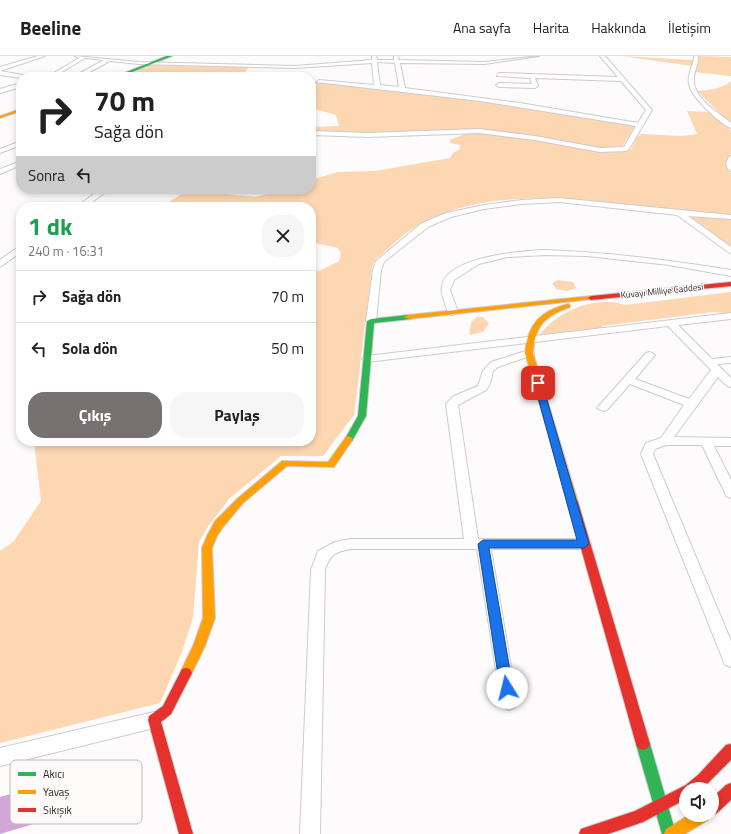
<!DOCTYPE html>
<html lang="tr">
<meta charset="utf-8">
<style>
:root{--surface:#fff;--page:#f6f6f6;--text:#202124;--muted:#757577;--line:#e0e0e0;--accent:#767272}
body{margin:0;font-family:"Titillium Web",sans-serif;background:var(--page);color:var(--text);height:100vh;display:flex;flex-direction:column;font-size:15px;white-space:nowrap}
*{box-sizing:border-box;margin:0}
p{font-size:13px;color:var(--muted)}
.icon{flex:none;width:22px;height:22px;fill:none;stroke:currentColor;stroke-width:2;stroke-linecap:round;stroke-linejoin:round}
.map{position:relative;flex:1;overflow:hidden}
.panel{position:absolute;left:16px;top:146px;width:300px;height:244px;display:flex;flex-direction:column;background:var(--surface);border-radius:16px;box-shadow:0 2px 6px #0003}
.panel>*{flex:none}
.guide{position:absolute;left:16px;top:16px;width:300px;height:122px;border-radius:16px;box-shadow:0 2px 6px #0003;background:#fff;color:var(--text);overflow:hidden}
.tools{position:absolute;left:679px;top:726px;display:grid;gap:8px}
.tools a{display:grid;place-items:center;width:40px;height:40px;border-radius:50%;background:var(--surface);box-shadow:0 2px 6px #0003;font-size:20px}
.pin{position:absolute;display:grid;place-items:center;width:34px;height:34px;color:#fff;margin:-17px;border-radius:8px;box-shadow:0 2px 6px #0006}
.me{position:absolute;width:44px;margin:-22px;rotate:351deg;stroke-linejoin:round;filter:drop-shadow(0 0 3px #0008)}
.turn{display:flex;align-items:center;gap:14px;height:84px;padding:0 12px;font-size:18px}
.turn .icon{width:52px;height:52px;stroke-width:2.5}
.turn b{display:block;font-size:28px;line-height:34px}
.then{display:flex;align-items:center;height:38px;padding:0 12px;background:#0003;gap:8px;font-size:15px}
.round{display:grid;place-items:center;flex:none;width:42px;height:42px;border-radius:16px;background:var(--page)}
.summary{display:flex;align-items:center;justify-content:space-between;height:68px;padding:0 12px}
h1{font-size:24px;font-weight:700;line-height:30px;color:#1e9e55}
.action{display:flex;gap:8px;margin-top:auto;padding:8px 12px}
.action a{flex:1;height:46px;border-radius:16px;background:var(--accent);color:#fff;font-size:16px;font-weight:700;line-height:46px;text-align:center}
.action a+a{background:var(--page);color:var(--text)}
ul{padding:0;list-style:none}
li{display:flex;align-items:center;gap:12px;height:52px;padding:0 12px;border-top:1px solid var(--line)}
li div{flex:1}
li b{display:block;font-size:15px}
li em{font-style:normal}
header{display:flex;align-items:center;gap:24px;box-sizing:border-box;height:56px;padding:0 20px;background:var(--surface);border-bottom:1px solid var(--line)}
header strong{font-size:19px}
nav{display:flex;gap:22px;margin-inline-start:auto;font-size:14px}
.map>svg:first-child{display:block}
</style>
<header>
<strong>Beeline</strong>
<nav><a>Ana sayfa</a><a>Harita</a><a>Hakkında</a><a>İletişim</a></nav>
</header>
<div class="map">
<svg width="731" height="778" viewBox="0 0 731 778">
<rect width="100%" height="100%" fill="#fdfbfb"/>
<path fill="#fcd7b2" d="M621,0L693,4L692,10Z
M698,0L731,1V20L695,16Z
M153,9L249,11L245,16L286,19L291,21H122Z
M731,25V68L697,35C708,34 723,33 731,25Z
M311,26L458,40L635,70L622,91L602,93L482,74L383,76L370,78L311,76V71L339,70L336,59L311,52Z
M687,55L709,56L727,69L731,76V98L728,101L727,113L731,117V160C703,157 675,154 646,151C575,143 489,131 422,167C405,176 390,191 375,204L372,211L354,359L323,400H281L230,442L209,469L199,486L193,561L182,596L160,647L0,687V495L14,485L41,445L34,385H311V214L319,215L339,205L341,198L338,192L311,186V151H161L183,137L206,136L256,141L283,133H311V124L338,116L375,115L450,102L453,97L460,93V89L450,87V84L465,78L481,77L543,85L595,95H627L631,93L637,81L641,78L682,80L697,78Z
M688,160L731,162V192L689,161Z
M558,224L573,226L576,232L567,235L556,233L552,227Z
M731,236V258L713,256L602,270L601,272L538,281C556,256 594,239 625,249Z
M477,261H483L489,267L483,276L469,279L471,266Z"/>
<path fill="#d0a7d7" d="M75,719L77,755L0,778V741Z"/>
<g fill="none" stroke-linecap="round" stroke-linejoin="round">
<defs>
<path id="street" d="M38,0H45L0,15V11Z
M75,0L139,6L295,10L372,4V0H376L377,4H394V0H398L399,4L484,6L539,0L484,8L400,7L405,32L520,47L638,67L646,54L621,25L535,22L538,30L535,32L499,31L496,29L499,27L532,28L530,22L497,20L499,17L618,21L600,0H605L652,54L629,93L626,95L600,96L535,84L479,77L368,81L311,79V75L368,77L479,73L535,80L600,92L624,91L636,70L480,45L316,26L319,24L374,29L372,7L295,12L139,8L110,5L80,21H73L104,4L85,2L54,21H47L79,2ZM377,6L395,7L399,31L380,29Z
M694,0H698C699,9 693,16 694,25C694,43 719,57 731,67V72C719,67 691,41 689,28C687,18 694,9 694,0Z
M0,15L23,19L26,21L21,22L0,19Z
M21,27V31L0,37V33Z
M21,85V89L0,97V93Z
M731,100V115L728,113L726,107L729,101Z
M21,105V109L0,118V113Z
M101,133H110L85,151H76Z
M559,142L731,159V163L688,160L731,191V198L677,159L559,146L522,148L484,153L451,161L428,171L384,206L381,214L376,265L371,268L366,265L373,214L376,205L422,167L446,157L484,149L522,144Z
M21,189V196L0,211V204Z
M545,194C608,196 669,204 731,214V220L669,209L587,200L545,199L507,201L479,208L454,224L450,234L458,256L453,259C446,257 445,247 443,241C429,201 522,195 545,194Z
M731,257V263L678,269L712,303L731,301V307L717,308L731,322V331L727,330L718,321L674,381L731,382V390H714L731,424V442L726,440L725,437L702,389H666L655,393L653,398L731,585V611L725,609L723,604L641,398L646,387L661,382L684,349L630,328L607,354L603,355L597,352L646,297L650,296L655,299L635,323L689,343L711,314L668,270L367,306L362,303L367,300Z
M529,294L534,297L533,299L498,311L493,315L490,328L486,334L458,349L478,483H584L589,484L591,488L589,492L584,493H491L517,646L515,651L509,654L503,651L501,646L477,493H351C335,496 330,498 325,514L320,778H300L311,514L318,495L335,486L351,483H464L446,348L454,340L478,330L483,315L491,306Z
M154,656L160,658L163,664L160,670L154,672L0,710V692Z"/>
<path id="fast" d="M167,0H172L119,21H114Z
M408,259H411V263L374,267L366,360L352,385H346L345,383L358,360L367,265L371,263Z
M643,682L648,684L650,688L676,778H662L636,688L638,684Z"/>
<path id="slow" d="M21,53V55L0,62V60Z
M591,240L593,241V243L408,263L404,261L408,259Z
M568,248L570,249V251C545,260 535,269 533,297L578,446L576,448H570L568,446L525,297C528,268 540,255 568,248Z
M349,380L353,383L334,411L287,410L243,447L223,471L217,480L212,492L215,562L205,590L190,621L186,622L182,621L180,617L193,590L203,562L202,492L207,480L215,465L237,443L282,405L328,406L346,381Z
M689,759H710L708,764L685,778H664L666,773Z"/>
<path id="jam" d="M731,226V230L591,244L588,242L591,240Z
M573,443L576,444L578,446L650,688L648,692L643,694L638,692L636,688L568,446L570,444Z
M186,612L190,613L192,617L171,658L161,666L193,778H179L148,664L149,660L163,650L182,613Z
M731,688V704L702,733H686V743L643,766L608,778H579L581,773L635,755L686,729L699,718L726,689Z
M731,727V744L717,757L712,759V742L726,729Z"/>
</defs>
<use href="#street" stroke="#cecbcb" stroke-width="2"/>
<use href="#fast" stroke="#cecbcb" stroke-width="2"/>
<use href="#slow" stroke="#cecbcb" stroke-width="2"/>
<use href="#jam" stroke="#cecbcb" stroke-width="2"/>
<use href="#street" fill="#fffefe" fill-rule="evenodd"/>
<use href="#fast" fill="#30b455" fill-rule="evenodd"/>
<use href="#slow" fill="#ff9f0a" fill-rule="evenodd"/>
<use href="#jam" fill="#e5322d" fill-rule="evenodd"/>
</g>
<path fill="#1a73e8" stroke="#114b97" d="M538,325L542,327L589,488L584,492H489L513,632L511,636L507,638L502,636L500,632L478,488L483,484H577L534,327Z"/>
<g text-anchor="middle" stroke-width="3" stroke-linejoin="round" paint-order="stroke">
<g font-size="9" fill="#2d2929" stroke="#fefafa">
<text transform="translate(662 235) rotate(-6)" y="3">Kuvayı Milliye Caddesi</text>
</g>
</g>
<rect x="10" y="704" width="132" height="64" rx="6" fill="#fefafa" stroke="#bfbbbb" stroke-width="1"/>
<rect x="18" y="716" width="18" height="4" fill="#30b455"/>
<rect x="18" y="734" width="18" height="4" fill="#ff9f0a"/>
<rect x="18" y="752" width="18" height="4" fill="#e5322d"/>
<g font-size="11" fill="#2d2929">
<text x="43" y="722">Akıcı</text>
<text x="43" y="740">Yavaş</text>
<text x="43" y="758">Sıkışık</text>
</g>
</svg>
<div class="tools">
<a><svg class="icon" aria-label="sound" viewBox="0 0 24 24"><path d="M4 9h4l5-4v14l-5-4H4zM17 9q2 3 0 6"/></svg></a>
</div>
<div class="pin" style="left:538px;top:327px;background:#d93025"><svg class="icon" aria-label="arrive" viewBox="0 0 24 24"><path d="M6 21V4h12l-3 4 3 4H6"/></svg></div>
<svg class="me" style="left:507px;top:632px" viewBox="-20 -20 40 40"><circle r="19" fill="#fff"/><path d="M0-13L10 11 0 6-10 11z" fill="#1a73e8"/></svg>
<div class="guide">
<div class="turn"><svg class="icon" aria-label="right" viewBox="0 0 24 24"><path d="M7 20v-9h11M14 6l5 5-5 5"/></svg><div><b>70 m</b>Sağa dön</div></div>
<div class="then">Sonra<svg class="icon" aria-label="left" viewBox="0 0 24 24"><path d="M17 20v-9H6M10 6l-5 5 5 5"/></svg></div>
</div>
<section class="panel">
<div class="summary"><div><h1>1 dk</h1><p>240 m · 16:31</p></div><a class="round"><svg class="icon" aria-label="close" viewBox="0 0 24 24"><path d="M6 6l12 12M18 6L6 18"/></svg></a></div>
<ul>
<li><svg class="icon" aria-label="right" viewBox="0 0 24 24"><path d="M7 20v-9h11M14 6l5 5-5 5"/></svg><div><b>Sağa dön</b></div><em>70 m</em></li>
<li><svg class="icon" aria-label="left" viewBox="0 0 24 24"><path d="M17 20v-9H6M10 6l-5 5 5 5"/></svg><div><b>Sola dön</b></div><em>50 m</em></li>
</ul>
<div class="action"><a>Çıkış</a><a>Paylaş</a></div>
</section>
</div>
